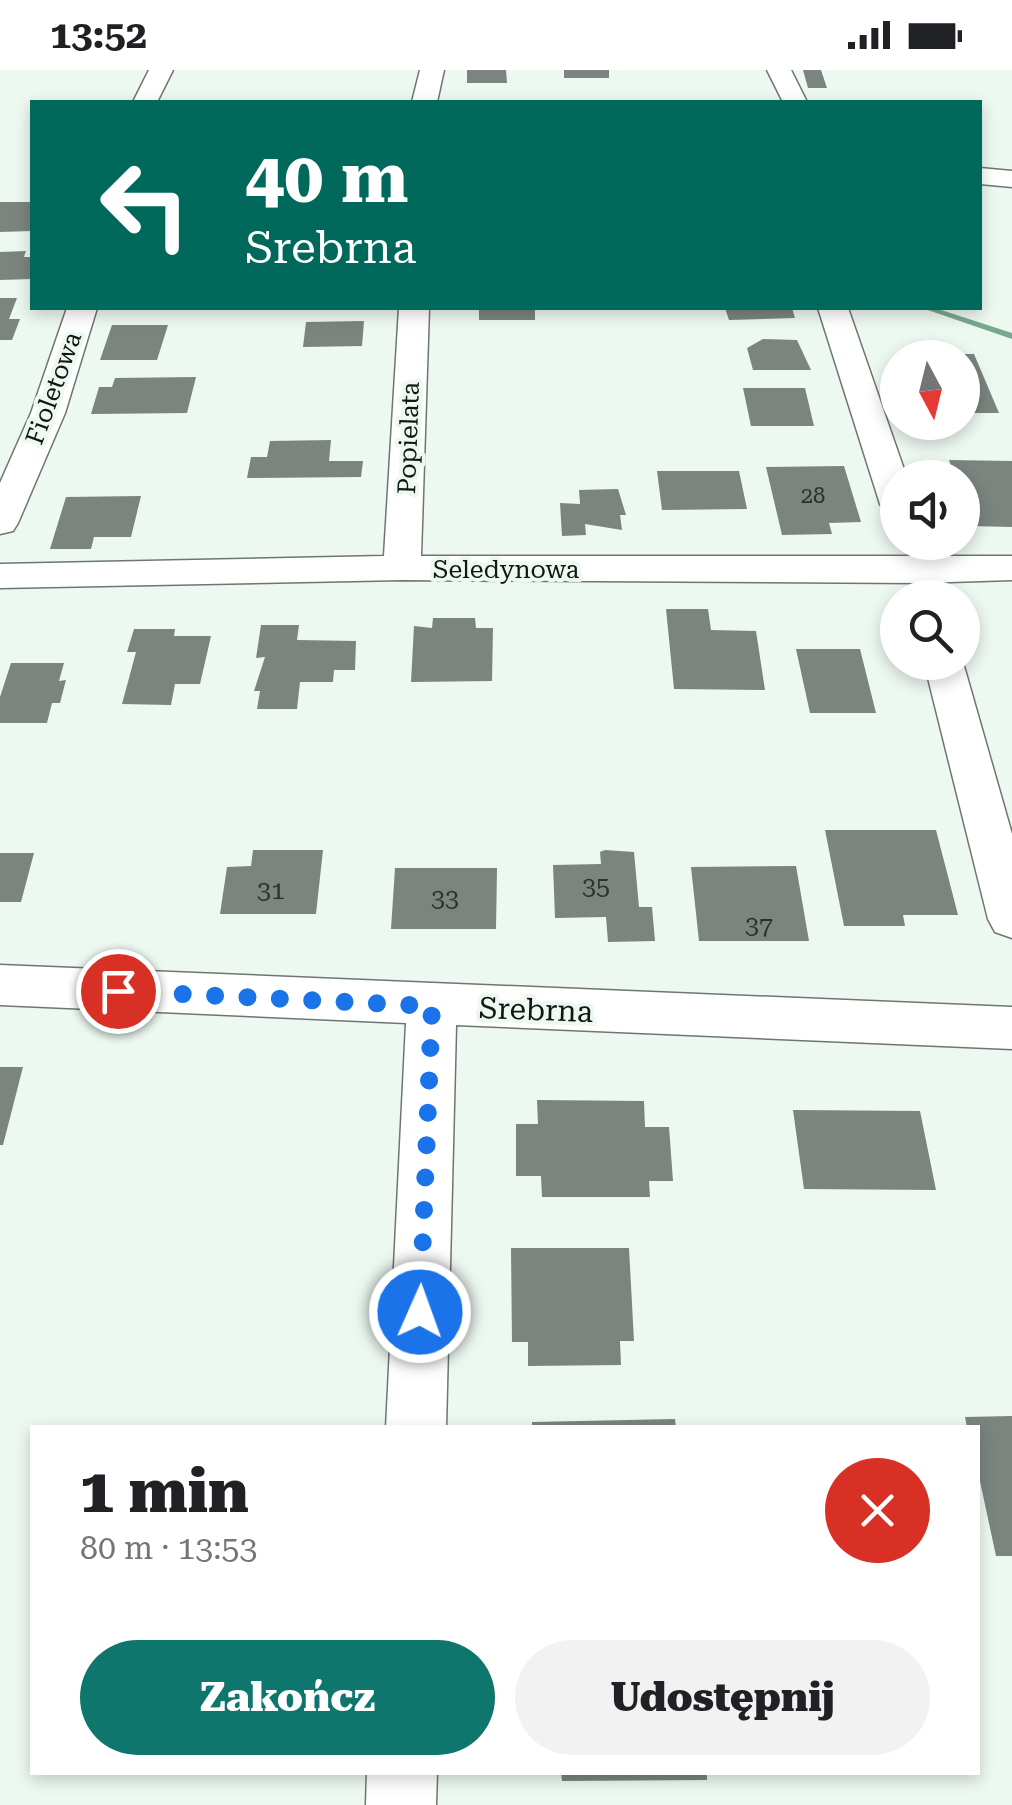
<!DOCTYPE html>
<html lang="pl">
<meta charset="utf-8">
<style>
:root{--surface:#fff;--page:#f2f2f2;--text:#202124;--muted:#757577;--accent:#0f766e}
body{margin:0;font-family:"Roboto Serif",serif;background:var(--page);color:var(--text);height:100vh;display:flex;flex-direction:column;font-size:38px;white-space:nowrap}
*{box-sizing:border-box;margin:0}
p{font-size:32px;color:var(--muted)}
.icon{flex:none;width:55px;height:55px;fill:none;stroke:currentColor;stroke-width:2;stroke-linecap:round;stroke-linejoin:round}
.map{position:relative;flex:1;overflow:hidden}
.sheet{position:absolute;left:30px;top:1355px;width:950px;height:350px;display:flex;flex-direction:column;background:var(--surface);border-radius:0px;box-shadow:0 5px 15px #0003}
.sheet>*{flex:none}
.guide{position:absolute;left:30px;top:30px;width:952px;height:210px;border-radius:0px;box-shadow:0 5px 15px #0003;background:#00695c;color:#fff;overflow:hidden}
.needle{width:65px;rotate:173deg}
.tools{position:absolute;left:880px;top:270px;display:grid;gap:20px}
.tools a{display:grid;place-items:center;width:100px;height:100px;border-radius:50%;background:var(--surface);box-shadow:0 5px 15px #0003;font-size:50px}
.pin{position:absolute;display:grid;place-items:center;width:85px;height:85px;color:#fff;margin:-42px;border:5px solid #fff;border-radius:50%;box-shadow:0 2px 10px #0007}
.me{position:absolute;width:110px;margin:-55px;rotate:2deg;stroke-linejoin:round;filter:drop-shadow(0 0 8px #0008)}
.turn{display:flex;align-items:center;gap:35px;height:210px;padding:0 50px;font-size:45px}
.turn .icon{width:130px;height:130px;stroke-width:2.5}
.turn b{display:block;font-size:70px;line-height:85px}
.round{display:grid;place-items:center;flex:none;width:105px;height:105px;border-radius:52px;background:var(--page)}
.headline{display:flex;align-items:center;justify-content:space-between;height:170px;padding:0 50px}
h1{font-size:60px;font-weight:800;line-height:75px}
.button{display:flex;gap:20px;margin-top:auto;padding:20px 50px}
.button a{flex:1;height:115px;border-radius:60px;background:var(--accent);color:#fff;font-size:40px;font-weight:800;line-height:115px;text-align:center}
.button a+a{background:var(--page);color:var(--text)}
.status{display:flex;justify-content:space-between;align-items:center;height:70px;padding:0 50px;background:var(--surface);direction:ltr}
.status svg{height:28px;fill:currentColor}
.map>svg:first-child{display:block}
</style>
<div class="status"><b>13:52</b><svg viewBox="0 0 49 12"><path d="M0 12V9h3v3zM5 12V6h3v6zM10 12V3h3v9zM15 12V0h3v12zM26 1h20v11H26zM47 4h2v5h-2z"/></svg></div>
<div class="map">
<svg width="1012" height="1735" viewBox="0 0 1012 1735">
<rect width="100%" height="100%" fill="#edf8f1"/>
<g fill="none" stroke-linecap="round" stroke-linejoin="round">
<path fill="#78a88d" fill-rule="evenodd" d="M922,238H935L1012,263V269Z"/>
</g>
<path fill="#7b847e" d="M467,0H506L507,13H467Z
M564,0H609V8H564Z
M803,0H821L827,18H808Z
M0,132H32V161L0,162Z
M26,181L24,187H32V209L0,210V182Z
M0,228H17L9,249H20L12,270H0Z
M479,238H535V250H479Z
M725,238H792L795,248L729,250Z
M364,251L362,276L303,277L306,252Z
M112,255H168L157,290H100Z
M763,269L797,270L811,300H753L747,278Z
M962,284H974L999,343H962Z
M196,307L187,343L91,344L99,317H112L115,308Z
M743,318H805L814,356H751Z
M331,370L329,391H363L361,407L247,408L251,387H267L270,371Z
M949,390L1012,391V457L969,456L962,434V408H955Z
M844,396L861,452L829,453L832,464L782,465L766,397Z
M657,401H739L747,439L662,440Z
M618,419L626,445H620L622,460L585,454L586,465L562,466L560,433L580,434L579,420Z
M141,426L131,467H94L91,479H50L66,427Z
M666,539H708L711,560L756,561L765,620L674,619Z
M433,548H475L476,558H493L492,611L411,612L414,556L432,558Z
M261,555H299L297,570L356,571L355,600H334L333,612H300L297,639H257L260,621H254L265,587L256,588Z
M134,559H175L174,566H211L200,614H175L171,635L122,634L136,582H127Z
M796,579H860L876,643H810Z
M11,593H64L59,611L66,610L60,633H52L47,653H0V627Z
M825,760H936L958,845H903L905,856H844Z
M253,780H323L316,844H220L227,797L251,796Z
M605,780L634,782L639,837H652L655,871L608,872L606,847L555,848L553,795L601,794L600,782Z
M0,783H34L21,832H0Z
M796,796L809,871H699L691,797Z
M395,798H497L496,859H391Z
M0,997H23L3,1075H0Z
M537,1030L644,1031L645,1057H669L673,1111H649L650,1127H542L541,1106H516V1054H538Z
M793,1040L920,1041L936,1120L804,1119Z
M511,1178H629L634,1271H620L621,1295L528,1296V1272H512Z
M1012,1346V1486H996L978,1402V1358H967L965,1347Z
M675,1349L676,1358H532V1352Z
M561,1702H707V1710L562,1711Z"/>
<g fill="none" stroke-linecap="round" stroke-linejoin="round">
<defs>
<path id="minor" d="M149,0H173L157,32H133Z
M420,0H444L437,32H412Z
M767,0H791L807,32H783Z
M980,98L1012,101V117L980,114Z
M67,238H97L65,343L18,453L13,461L0,464V413L31,343Z
M399,238H429L421,486H1012V510L920,513L402,510L0,518V494L384,486Z
M818,238H848L907,408H898V445L885,442L880,434Z
M962,589L1012,764V868L995,862L988,849L924,592H962Z
M0,895L1012,937V979L456,955L446,1358H386L406,953L0,935Z
M367,1702H437L436,1735H366Z"/>
</defs>
<use href="#minor" stroke="#6d7771" stroke-width="3"/>
<use href="#minor" fill="#fff" fill-rule="evenodd"/>
</g>
<g fill="none" stroke-linecap="round" stroke-linejoin="round">
<path stroke="#1a73e8" stroke-width="18" stroke-dasharray="0 32.4" d="M118,921L432,936L420,1242"/>
</g>
<g text-anchor="middle" stroke-width="8" stroke-linejoin="round" paint-order="stroke">
<g font-size="22" fill="#2c312e">
<text x="813" y="433">28</text>
</g>
<g font-size="25" fill="#111513" stroke="#edf8f1">
<text transform="translate(53 318) rotate(-70)" y="9">Fioletowa</text>
<text transform="translate(408 368) rotate(-88)" y="9">Popielata</text>
<text x="506" y="508">Seledynowa</text>
</g>
<g font-size="25" fill="#2c312e">
<text x="596" y="825">35</text>
<text x="271" y="829">31</text>
<text x="445" y="837">33</text>
<text x="759" y="864">37</text>
</g>
<g font-size="30" fill="#111513" stroke="#edf8f1">
<text transform="translate(536 940) rotate(2)" y="10">Srebrna</text>
</g>
</g>
</svg>
<div class="tools">
<a><svg class="needle" viewBox="-14 -14 28 28"><path d="M0-13l5 13h-10z" fill="#e53935"/><path d="M0 13l5-13h-10z" fill="#757577"/></svg></a>
<a><svg class="icon" aria-label="sound" viewBox="0 0 24 24"><path d="M4 9h4l5-4v14l-5-4H4zM17 9q2 3 0 6"/></svg></a>
<a><svg class="icon" aria-label="search" viewBox="0 0 24 24"><circle cx="10" cy="10" r="6"/><path d="M15 15l6 6"/></svg></a>
</div>
<div class="pin" style="left:118px;top:921px;background:#d93025"><svg class="icon" aria-label="arrive" viewBox="0 0 24 24"><path d="M6 21V4h12l-3 4 3 4H6"/></svg></div>
<svg class="me" style="left:420px;top:1242px" viewBox="-20 -20 40 40"><circle r="17" fill="#1a73e8" stroke="#fff" stroke-width="3"/><path d="M0-11L8 9 0 5-8 9z" fill="#fff"/></svg>
<div class="guide">
<div class="turn"><svg class="icon" aria-label="left" viewBox="0 0 24 24"><path d="M17 20v-9H6M10 6l-5 5 5 5"/></svg><div><b>40 m</b>Srebrna</div></div>
</div>
<section class="sheet">
<div class="headline"><div><h1>1 min</h1><p>80 m · 13:53</p></div><a class="round" style="background:#d93025;color:#fff"><svg class="icon" aria-label="close" viewBox="0 0 24 24"><path d="M6 6l12 12M18 6L6 18"/></svg></a></div>
<div class="button"><a>Zakończ</a><a>Udostępnij</a></div>
</section>
</div>
